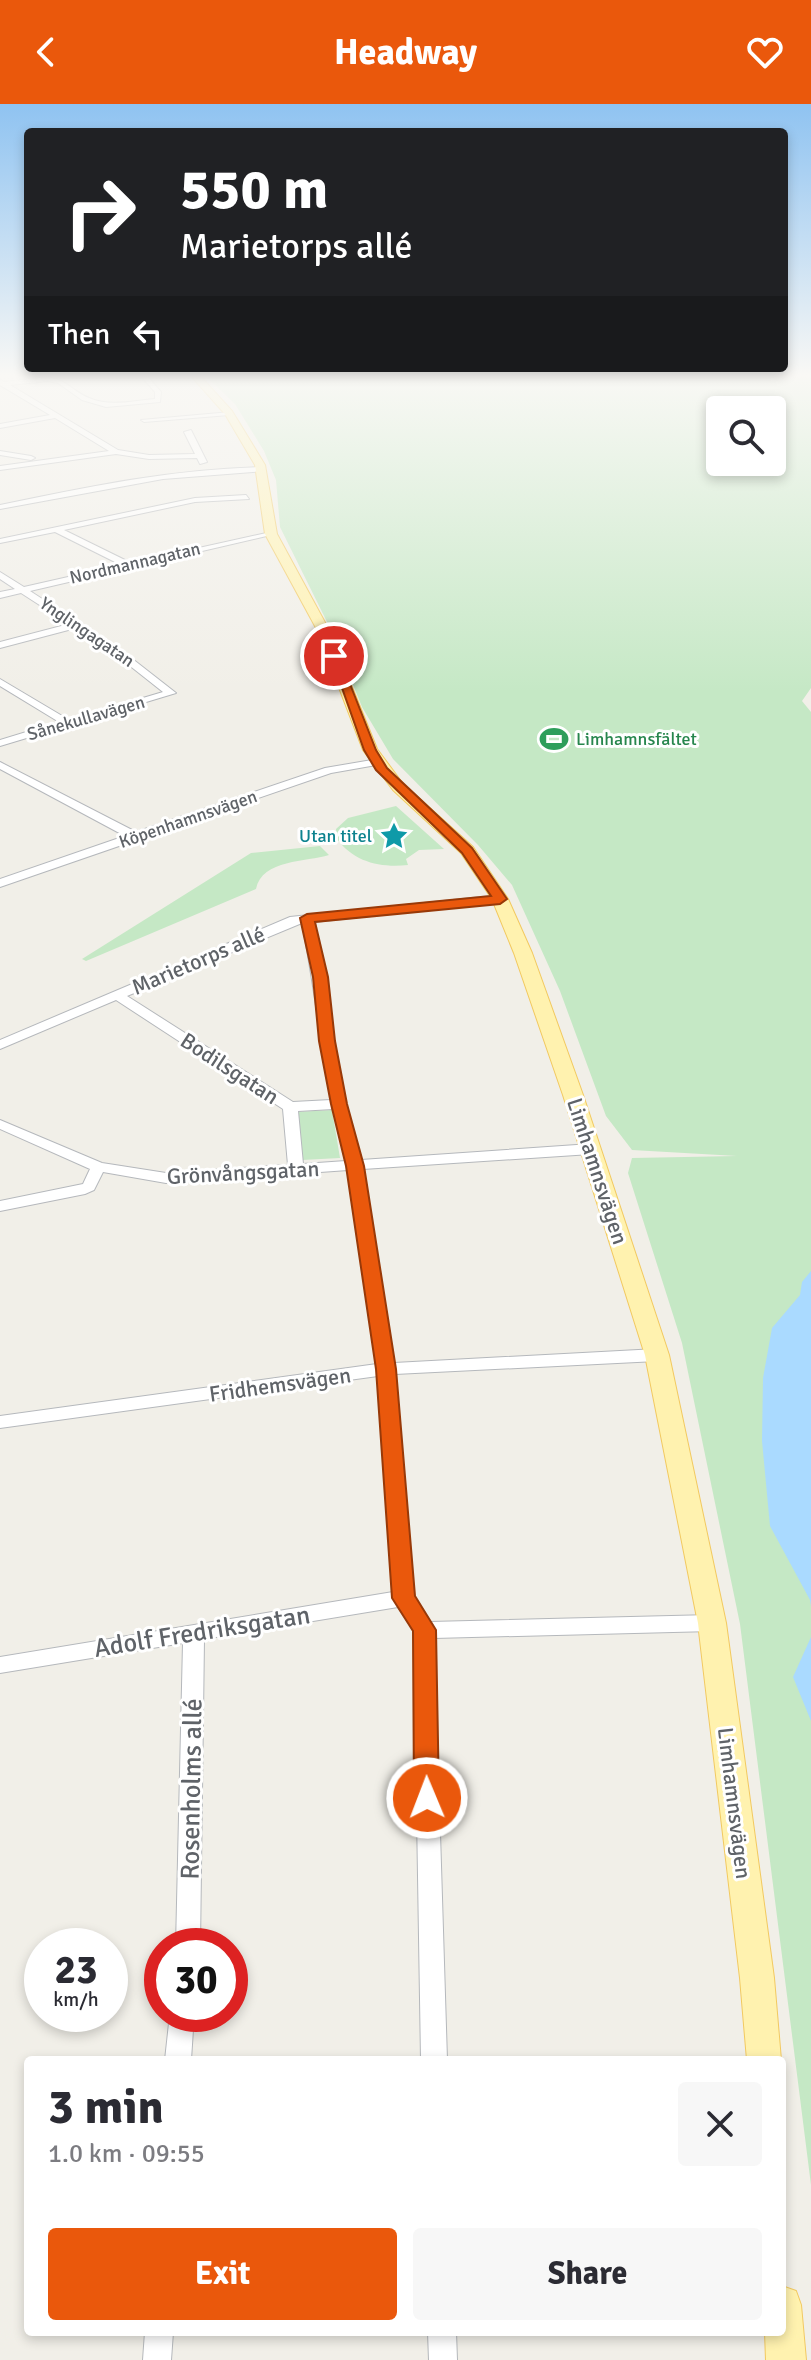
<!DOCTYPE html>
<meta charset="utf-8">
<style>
:root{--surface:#fff;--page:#f7f7f7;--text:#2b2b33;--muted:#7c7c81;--accent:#ea580c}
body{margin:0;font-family:Signika,sans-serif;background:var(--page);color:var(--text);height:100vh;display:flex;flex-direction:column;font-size:30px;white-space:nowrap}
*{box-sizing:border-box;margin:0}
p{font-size:26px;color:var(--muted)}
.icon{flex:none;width:44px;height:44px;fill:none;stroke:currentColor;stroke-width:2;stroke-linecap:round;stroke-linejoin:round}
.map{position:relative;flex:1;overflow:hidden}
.panel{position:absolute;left:24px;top:1952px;width:762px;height:280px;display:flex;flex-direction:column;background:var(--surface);border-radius:8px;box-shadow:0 4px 12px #0003}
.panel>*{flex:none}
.top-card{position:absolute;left:24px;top:24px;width:764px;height:244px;border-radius:8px;box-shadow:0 4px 12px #0003;background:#202124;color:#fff;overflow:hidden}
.buttons{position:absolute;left:706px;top:292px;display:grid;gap:16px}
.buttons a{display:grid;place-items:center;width:80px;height:80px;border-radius:8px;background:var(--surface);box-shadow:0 4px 12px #0003;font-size:40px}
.speed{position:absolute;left:24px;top:1824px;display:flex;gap:16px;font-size:40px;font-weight:700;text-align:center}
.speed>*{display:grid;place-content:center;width:104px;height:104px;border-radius:50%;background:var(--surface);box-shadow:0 4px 12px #0003;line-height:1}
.speed small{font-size:20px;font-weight:400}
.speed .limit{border:12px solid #d22;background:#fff;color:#111}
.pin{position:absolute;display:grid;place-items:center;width:68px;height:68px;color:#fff;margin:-34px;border:4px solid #fff;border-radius:50%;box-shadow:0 2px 8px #0007}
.me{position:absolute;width:88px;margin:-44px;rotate:359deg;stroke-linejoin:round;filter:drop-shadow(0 0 6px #0008)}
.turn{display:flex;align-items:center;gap:28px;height:168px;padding:0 24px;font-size:36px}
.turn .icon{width:104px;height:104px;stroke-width:2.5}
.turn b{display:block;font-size:56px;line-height:68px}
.then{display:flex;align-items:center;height:76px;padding:0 24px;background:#0003;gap:16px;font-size:30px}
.round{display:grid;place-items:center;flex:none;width:84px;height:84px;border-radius:8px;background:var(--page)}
.headline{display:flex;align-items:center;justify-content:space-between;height:136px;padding:0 24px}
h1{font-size:48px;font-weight:800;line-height:60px}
.cta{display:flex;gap:16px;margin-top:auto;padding:16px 24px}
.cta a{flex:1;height:92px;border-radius:8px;background:var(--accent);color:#fff;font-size:32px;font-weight:800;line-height:92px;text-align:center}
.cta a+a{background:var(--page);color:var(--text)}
header{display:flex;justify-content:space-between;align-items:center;height:104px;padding:0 24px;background:var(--accent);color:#fff;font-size:36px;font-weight:800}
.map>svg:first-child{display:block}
</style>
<header><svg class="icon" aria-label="back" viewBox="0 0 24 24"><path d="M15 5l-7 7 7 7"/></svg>Headway<svg class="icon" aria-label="heart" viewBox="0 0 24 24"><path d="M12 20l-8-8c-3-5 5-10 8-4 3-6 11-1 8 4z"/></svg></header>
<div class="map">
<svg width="811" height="2256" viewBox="0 0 811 2256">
<rect width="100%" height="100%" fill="#f1efe8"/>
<path fill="#c5e8c5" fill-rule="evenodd" d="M207,273H811V584L802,597L811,608V2081L740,1520L682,1239L628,1069L632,1054L737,1052L632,1046L606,1012L560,887L512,781L478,741L393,655L362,603L331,526L280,423L276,376L264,347L235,300ZM720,306H772V358H720Z
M396,702L444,745L419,746L406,755L408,761C380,764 354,758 337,735L336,725L348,714Z
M320,742L329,751C307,758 262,755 256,785L86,857L82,855L251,749Z
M332,1006L340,1054L302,1056L296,1008Z"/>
<path fill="#aadaff" d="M811,1167V1502L810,1496L770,1422L762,1337L763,1274L772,1224L800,1191L802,1178Z
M811,1533V1617L793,1573Z"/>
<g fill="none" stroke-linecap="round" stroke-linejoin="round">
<defs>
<path id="minor" d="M48,273C67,276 72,287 89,294C109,303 133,297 155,295V288L142,273H148L161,288L160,298L106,303L82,296L58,279L48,277L10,281L118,346L149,351L195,350L184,328L191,326L207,358L200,360L197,354L149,355L116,350L0,366V362L109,347L55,314L0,324V320L50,311L0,281V276L4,278Z
M231,308L229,311L144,318L141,316Z
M0,347L31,352L35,354L31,356L0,351Z
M261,363L264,367L163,375L0,405V401C87,383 172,365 261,363Z
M246,391L249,395L195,398L64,426L131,459L271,428L275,430L30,487L121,546L176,589L0,642V636L59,618L0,582V575L69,616L163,588L115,550L76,524L0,544V538L69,520L21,489L0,494V488L15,485L0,475V468L24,483L121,461L55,428L0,439V435L195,394Z
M378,655L382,656V660L331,669L0,783V775L125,732L0,665V658L136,728L325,664Z
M500,791L506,795L504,798L314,818L327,873L334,937L346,1000L361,1056L591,1040L599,1045L591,1050L363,1065L394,1259L657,1245L666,1251L657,1257L395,1270L413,1493L430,1518L712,1511L719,1513L722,1519L719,1525L712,1527L434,1534L447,1956H421L414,1527L398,1503L204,1535L200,1842H176L183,1539L0,1569V1553L393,1488L378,1272L0,1324V1312L377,1260L348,1066L166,1079L103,1068L94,1086L85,1090L0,1107V1097L83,1080L90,1065L0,1025V1016L102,1059L166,1069L288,1061L283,1005L116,896L0,945V936L290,813ZM302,819C314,878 320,937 331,996L293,998L127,892ZM333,1005L346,1057L303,1060L298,1007Z
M170,1910H194L191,1956H165Z
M145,2228H173L171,2256H143Z
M428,2228H456L457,2256H429Z"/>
<path id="major" d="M192,273H201L232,307L265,361L277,430L328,524L377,645L403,680L473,743L508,795L532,849L583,991L669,1251L726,1519L774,1874L781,1956H747L740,1874L698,1519L645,1251L563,991L514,849L492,795L461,749L393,686L363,646L316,524L265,430L255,361L225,310Z
M782,2182L796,2187L801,2201L806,2256H766L765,2228H782Z"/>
</defs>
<use href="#minor" stroke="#b5b8bc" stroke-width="2"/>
<use href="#major" stroke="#f2c960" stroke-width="2"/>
<use href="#minor" fill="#fff" fill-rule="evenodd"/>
<use href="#major" fill="#fff2af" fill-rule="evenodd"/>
</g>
<linearGradient id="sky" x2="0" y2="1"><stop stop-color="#8fc3f1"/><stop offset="0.46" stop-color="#f9f8f5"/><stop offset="1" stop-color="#f9f8f5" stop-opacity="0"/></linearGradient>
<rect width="811" height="589" fill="url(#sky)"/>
<path fill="#ea580c" stroke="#983908" stroke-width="2" d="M330,550L339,552L376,646L387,664L472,744L507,795L500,800L315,818L328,873L335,937L347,1000L364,1062L396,1265L415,1492L436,1526L439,1694L436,1701L427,1704L418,1701L414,1694L413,1527L392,1494L376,1265L346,1062L331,1000L319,937L313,873L300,814L307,810L491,792L462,749L376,666L364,646Z"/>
<defs>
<symbol id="stadium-bare" viewBox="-9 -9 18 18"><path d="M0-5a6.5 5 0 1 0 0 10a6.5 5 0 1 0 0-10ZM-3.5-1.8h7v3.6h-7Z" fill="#2e9e5b" stroke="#fff" stroke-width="2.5" paint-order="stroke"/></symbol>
<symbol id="sight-bare" viewBox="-9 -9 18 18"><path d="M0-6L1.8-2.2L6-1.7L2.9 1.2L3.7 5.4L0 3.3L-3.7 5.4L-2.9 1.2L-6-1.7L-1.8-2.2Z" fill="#0f9aa8" stroke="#fff" stroke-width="2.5" paint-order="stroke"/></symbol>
</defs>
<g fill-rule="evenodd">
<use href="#stadium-bare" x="534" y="615" width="40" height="40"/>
<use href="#sight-bare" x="374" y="712" width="40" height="40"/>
</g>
<g text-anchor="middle" stroke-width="6" stroke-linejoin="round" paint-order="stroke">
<g font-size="18" fill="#5f6368" stroke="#fff">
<text transform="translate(135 459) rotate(-13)" y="6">Nordmannagatan</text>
<text transform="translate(87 528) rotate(34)" y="6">Ynglingagatan</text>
<text transform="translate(86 614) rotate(-16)" y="6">Sånekullavägen</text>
<text transform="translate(188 715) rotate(-19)" y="6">Köpenhamnsvägen</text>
</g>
<g font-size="18" fill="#27864d" stroke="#fff" text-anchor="start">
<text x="576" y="641">Limhamnsfältet</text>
</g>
<g font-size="18" fill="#0d838f" stroke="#fff" text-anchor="end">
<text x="372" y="738">Utan titel</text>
</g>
<g font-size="22" fill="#5f6368" stroke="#fff">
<text transform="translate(198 856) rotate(-23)" y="8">Marietorps allé</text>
<text transform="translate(230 964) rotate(33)" y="8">Bodilsgatan</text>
<text transform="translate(598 1067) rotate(72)" y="8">Limhamnsvägen</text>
<text transform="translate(243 1068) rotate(-3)" y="8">Grönvångsgatan</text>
<text transform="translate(280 1280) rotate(-8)" y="8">Fridhemsvägen</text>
<text transform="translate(735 1699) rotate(83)" y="8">Limhamnsvägen</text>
</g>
<g font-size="26" fill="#5f6368" stroke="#fff">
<text transform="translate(202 1527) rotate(-9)" y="9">Adolf Fredriksgatan</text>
<text transform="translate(191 1685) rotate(-89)" y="9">Rosenholms allé</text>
</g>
</g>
</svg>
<div class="buttons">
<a><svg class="icon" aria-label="search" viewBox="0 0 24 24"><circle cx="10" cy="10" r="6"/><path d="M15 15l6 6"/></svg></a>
</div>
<div class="speed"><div>23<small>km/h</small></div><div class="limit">30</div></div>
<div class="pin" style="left:334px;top:552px;background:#d93025"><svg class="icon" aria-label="arrive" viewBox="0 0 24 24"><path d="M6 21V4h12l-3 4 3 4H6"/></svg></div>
<svg class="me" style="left:427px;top:1694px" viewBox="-20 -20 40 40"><circle r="17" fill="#ea580c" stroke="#fff" stroke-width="3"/><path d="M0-11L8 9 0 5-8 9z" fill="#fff"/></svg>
<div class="top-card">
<div class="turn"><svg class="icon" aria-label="right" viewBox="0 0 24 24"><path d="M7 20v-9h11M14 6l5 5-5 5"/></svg><div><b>550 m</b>Marietorps allé</div></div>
<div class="then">Then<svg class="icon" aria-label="left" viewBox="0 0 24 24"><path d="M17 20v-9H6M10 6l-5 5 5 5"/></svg></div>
</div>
<section class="panel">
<div class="headline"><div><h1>3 min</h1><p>1.0 km · 09:55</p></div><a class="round"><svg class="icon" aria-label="close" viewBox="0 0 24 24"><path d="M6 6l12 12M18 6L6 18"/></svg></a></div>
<div class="cta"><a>Exit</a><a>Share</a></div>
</section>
</div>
